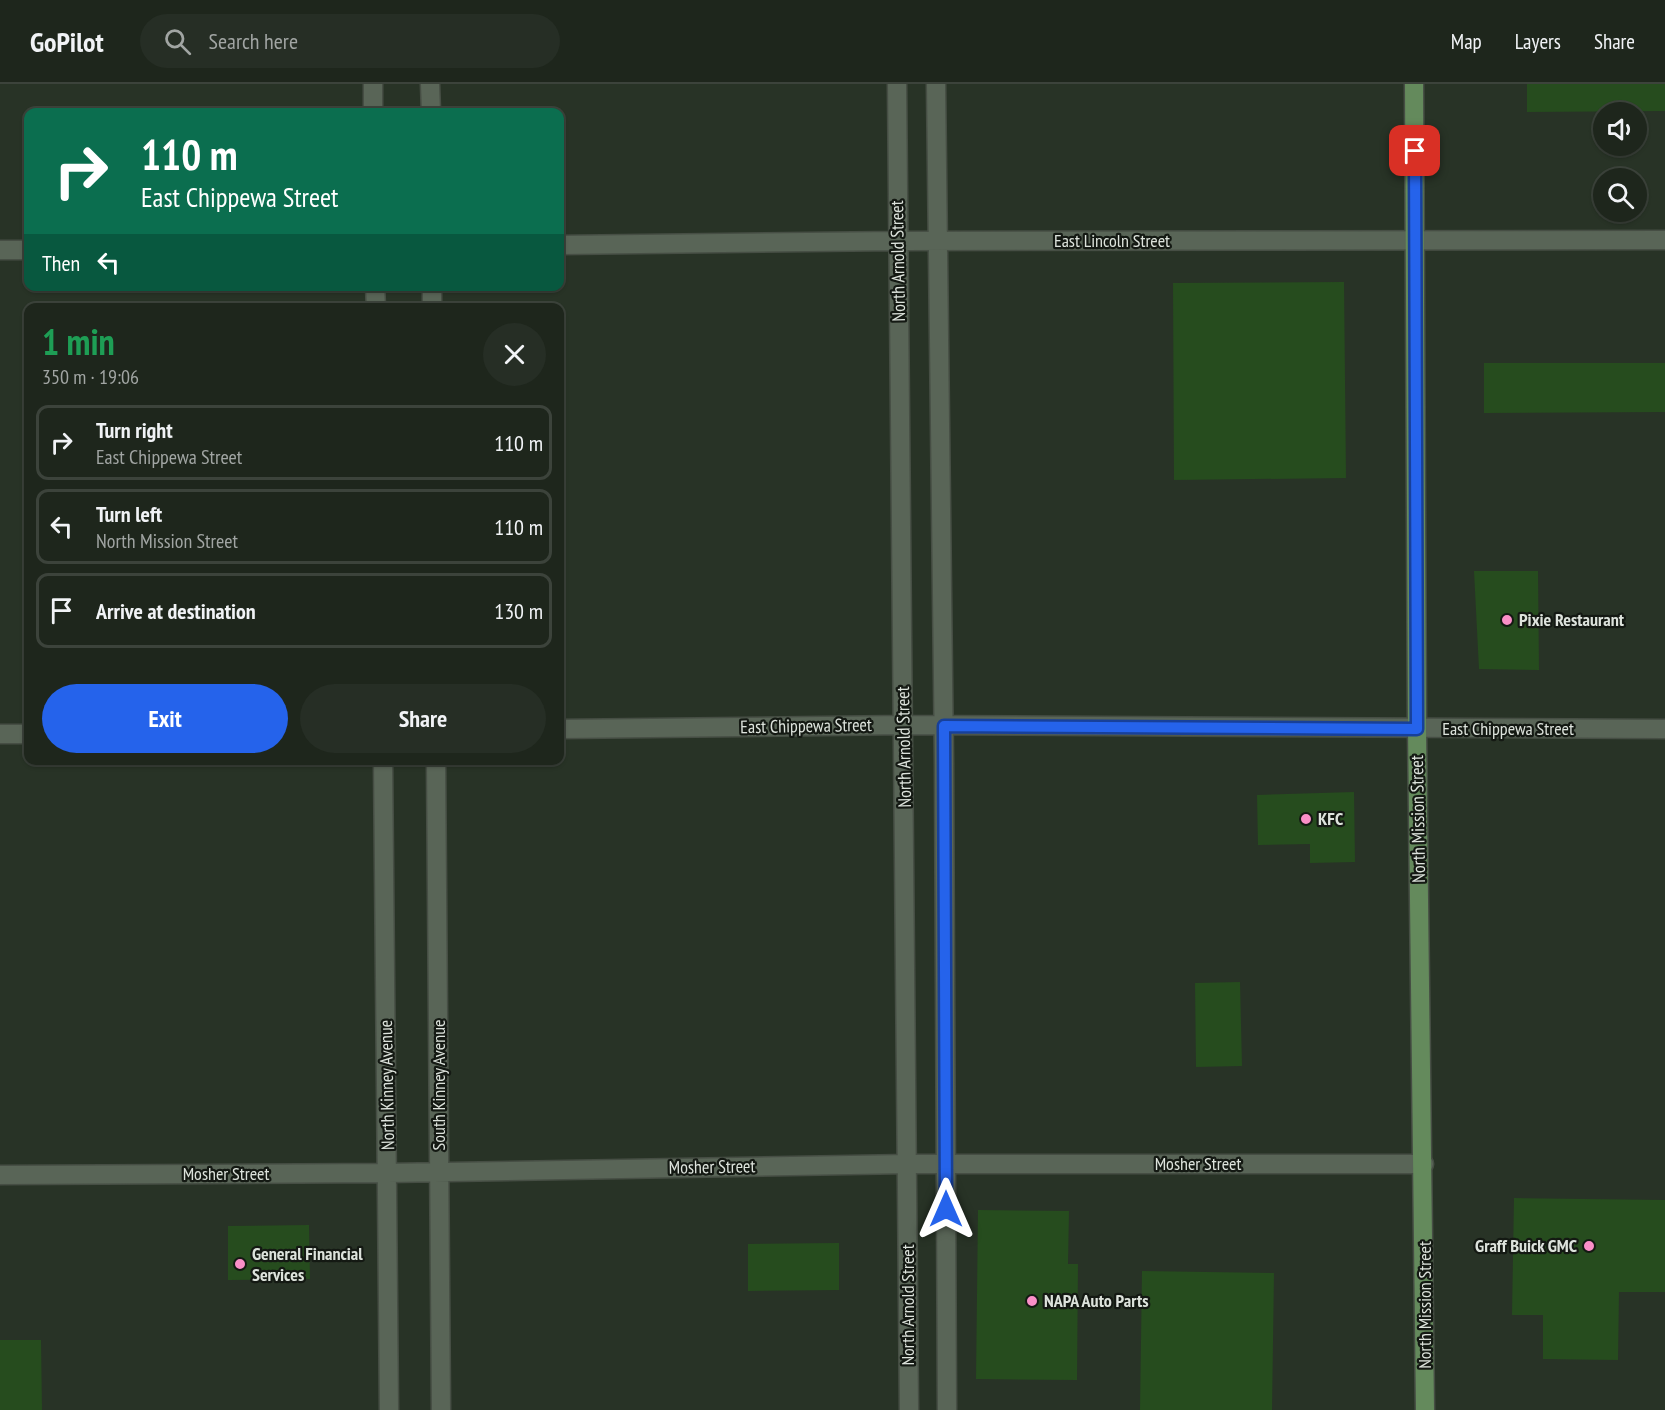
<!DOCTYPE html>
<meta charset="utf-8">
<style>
:root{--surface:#1e261c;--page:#262e25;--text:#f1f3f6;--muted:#a1a5a3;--line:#3c433b;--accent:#2563eb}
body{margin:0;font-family:"PT Sans Narrow",sans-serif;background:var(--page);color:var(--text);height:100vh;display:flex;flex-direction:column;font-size:22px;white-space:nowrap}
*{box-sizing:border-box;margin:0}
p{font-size:20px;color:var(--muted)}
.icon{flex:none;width:33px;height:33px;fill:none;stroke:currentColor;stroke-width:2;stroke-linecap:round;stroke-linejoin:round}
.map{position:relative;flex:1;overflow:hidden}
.panel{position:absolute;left:24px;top:219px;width:540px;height:462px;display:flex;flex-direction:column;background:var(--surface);border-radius:12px;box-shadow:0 2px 4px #0004,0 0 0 2px var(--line)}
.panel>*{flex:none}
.guide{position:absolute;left:24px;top:24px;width:540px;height:183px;border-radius:12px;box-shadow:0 2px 4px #0004,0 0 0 2px var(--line);background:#0b6e4f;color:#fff;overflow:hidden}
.fabs{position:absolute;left:1593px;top:18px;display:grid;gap:12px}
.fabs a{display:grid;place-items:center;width:54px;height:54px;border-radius:50%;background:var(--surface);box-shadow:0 2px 4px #0004,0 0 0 2px var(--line);font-size:30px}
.pin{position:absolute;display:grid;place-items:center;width:51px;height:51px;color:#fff;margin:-26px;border-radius:12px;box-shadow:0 3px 9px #0006}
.me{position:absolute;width:66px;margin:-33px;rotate:0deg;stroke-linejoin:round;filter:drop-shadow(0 0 4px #0008)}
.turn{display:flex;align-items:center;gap:21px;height:126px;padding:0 18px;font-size:27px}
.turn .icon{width:78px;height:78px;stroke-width:2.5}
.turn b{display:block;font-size:42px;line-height:51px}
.then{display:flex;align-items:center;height:57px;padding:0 18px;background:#0003;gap:12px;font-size:22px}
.round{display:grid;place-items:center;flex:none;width:63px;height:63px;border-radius:32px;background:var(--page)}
.overview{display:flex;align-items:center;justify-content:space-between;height:102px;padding:0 18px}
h1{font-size:36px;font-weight:700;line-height:45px;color:#1e9e55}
.button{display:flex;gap:12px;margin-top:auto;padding:12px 18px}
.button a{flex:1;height:69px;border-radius:36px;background:var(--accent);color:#fff;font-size:24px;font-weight:700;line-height:69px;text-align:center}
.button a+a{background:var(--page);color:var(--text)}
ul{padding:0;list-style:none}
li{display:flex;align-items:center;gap:18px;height:75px;margin:0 12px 9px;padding:0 6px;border:3px solid var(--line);border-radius:12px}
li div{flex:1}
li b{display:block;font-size:22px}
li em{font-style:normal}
header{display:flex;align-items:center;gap:36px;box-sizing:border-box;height:84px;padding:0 30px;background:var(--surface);border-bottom:2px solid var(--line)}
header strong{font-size:28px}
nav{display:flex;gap:33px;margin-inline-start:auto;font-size:21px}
.search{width:420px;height:54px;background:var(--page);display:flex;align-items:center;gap:15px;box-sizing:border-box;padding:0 21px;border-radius:33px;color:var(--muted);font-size:22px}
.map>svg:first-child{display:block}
</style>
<header>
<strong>GoPilot</strong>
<div class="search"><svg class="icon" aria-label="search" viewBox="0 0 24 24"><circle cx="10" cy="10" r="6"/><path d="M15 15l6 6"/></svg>Search here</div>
<nav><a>Map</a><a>Layers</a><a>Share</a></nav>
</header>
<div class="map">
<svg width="1665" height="1326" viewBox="0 0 1665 1326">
<rect width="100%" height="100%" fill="#283326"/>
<path fill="#264c1e" d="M1527,0H1665V27L1527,28Z
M1344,198L1346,394L1174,396L1173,199Z
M1484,279H1665V328L1484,329Z
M1474,487H1538L1539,586L1479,585Z
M1354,708L1355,778L1310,779V760L1258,761L1257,711Z
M1240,898L1242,982L1196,983L1195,899Z
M1514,1114L1665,1116V1208H1619L1618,1276L1543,1275V1231H1512Z
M978,1126L1069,1127L1068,1180H1078L1077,1296L976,1295Z
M309,1141L310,1195L228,1196V1142Z
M839,1159V1206L748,1207V1160Z
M1142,1187L1274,1189L1272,1326H1140Z
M0,1256H41L42,1326H0Z"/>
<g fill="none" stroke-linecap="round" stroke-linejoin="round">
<defs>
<path id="street" d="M373,0V28
M430,0L431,28
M897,0L909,1326
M936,0L944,679L947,1326
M560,161L897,157L1665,156
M0,166H28
M375,202L376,224
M432,202V224
M560,645L904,641L1665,645
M0,650H28
M383,676L389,1326
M436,676L441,1326
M0,1091L388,1089L908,1080H1424"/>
<path id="primary" d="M1414,0L1417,645L1425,1326"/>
</defs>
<use href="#street" stroke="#464e44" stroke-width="21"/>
<use href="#primary" stroke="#464e44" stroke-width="21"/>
<use href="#street" stroke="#596557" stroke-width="18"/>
<use href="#primary" stroke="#648a5c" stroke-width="18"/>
</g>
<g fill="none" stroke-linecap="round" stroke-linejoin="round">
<defs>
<path id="route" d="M946,1125L944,642L1417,645L1415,67"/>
</defs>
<use href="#route" stroke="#184099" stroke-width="15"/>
<use href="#route" stroke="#2563eb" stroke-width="10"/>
</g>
<g fill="#fa8fc7" stroke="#141913" stroke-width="2">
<circle cx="1507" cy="536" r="6"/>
<circle cx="1306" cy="735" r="6"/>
<circle cx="1589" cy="1162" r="6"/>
<circle cx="240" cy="1180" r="6"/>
<circle cx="1032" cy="1217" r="6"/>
</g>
<g text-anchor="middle" stroke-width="4.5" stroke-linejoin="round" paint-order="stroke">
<g font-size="18" fill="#dde3dc" stroke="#141913">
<text x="1112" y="163">East Lincoln Street</text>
<text transform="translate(898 177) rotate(-91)" y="6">North Arnold Street</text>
<text transform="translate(806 642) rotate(-1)" y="6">East Chippewa Street</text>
<text x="1508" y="651">East Chippewa Street</text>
<text transform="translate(904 663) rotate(-91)" y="6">North Arnold Street</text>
<text transform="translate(1418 735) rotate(-91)" y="6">North Mission Street</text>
<text transform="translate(387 1001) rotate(-91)" y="6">North Kinney Avenue</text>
<text transform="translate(439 1001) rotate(-90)" y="6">South Kinney Avenue</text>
<text x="1198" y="1086">Mosher Street</text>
<text transform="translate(712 1083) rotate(-1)" y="6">Mosher Street</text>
<text x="226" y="1096">Mosher Street</text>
<text transform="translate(908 1221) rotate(-90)" y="6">North Arnold Street</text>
<text transform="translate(1425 1221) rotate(-90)" y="6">North Mission Street</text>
</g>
<g font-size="18" font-weight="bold" fill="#dde3dc" stroke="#141913" text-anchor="start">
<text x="1519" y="542">Pixie Restaurant</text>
<text x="1318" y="741">KFC</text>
<text x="1577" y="1168" text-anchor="end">Graff Buick GMC</text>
<text x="252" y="1176">General Financial<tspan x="252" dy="21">Services</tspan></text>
<text x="1044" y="1223">NAPA Auto Parts</text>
</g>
</g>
</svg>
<div class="fabs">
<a><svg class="icon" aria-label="sound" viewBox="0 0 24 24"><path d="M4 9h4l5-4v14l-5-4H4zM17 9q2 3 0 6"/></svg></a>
<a><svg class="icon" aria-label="search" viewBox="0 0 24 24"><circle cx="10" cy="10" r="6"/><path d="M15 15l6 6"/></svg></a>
</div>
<div class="pin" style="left:1415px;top:67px;background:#d93025"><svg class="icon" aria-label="arrive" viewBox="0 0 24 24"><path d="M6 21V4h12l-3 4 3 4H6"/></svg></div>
<svg class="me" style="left:946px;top:1125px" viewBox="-20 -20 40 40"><path d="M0-17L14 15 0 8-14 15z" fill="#2563eb" stroke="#fff" stroke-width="4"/></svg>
<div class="guide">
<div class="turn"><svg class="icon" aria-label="right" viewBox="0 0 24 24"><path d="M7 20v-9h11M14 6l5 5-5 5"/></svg><div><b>110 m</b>East Chippewa Street</div></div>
<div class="then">Then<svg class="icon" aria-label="left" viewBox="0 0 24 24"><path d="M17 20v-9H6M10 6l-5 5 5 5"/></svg></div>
</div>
<section class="panel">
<div class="overview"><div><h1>1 min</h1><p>350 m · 19:06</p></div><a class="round"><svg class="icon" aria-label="close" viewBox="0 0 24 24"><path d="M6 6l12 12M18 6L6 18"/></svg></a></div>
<ul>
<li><svg class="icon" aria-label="right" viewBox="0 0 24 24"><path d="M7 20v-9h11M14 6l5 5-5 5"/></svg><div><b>Turn right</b><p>East Chippewa Street</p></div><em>110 m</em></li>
<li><svg class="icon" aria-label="left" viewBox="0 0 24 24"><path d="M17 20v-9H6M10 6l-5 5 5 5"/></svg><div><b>Turn left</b><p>North Mission Street</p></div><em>110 m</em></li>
<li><svg class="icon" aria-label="arrive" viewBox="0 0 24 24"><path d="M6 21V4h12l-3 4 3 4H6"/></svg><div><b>Arrive at destination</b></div><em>130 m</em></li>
</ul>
<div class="button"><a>Exit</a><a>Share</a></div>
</section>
</div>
